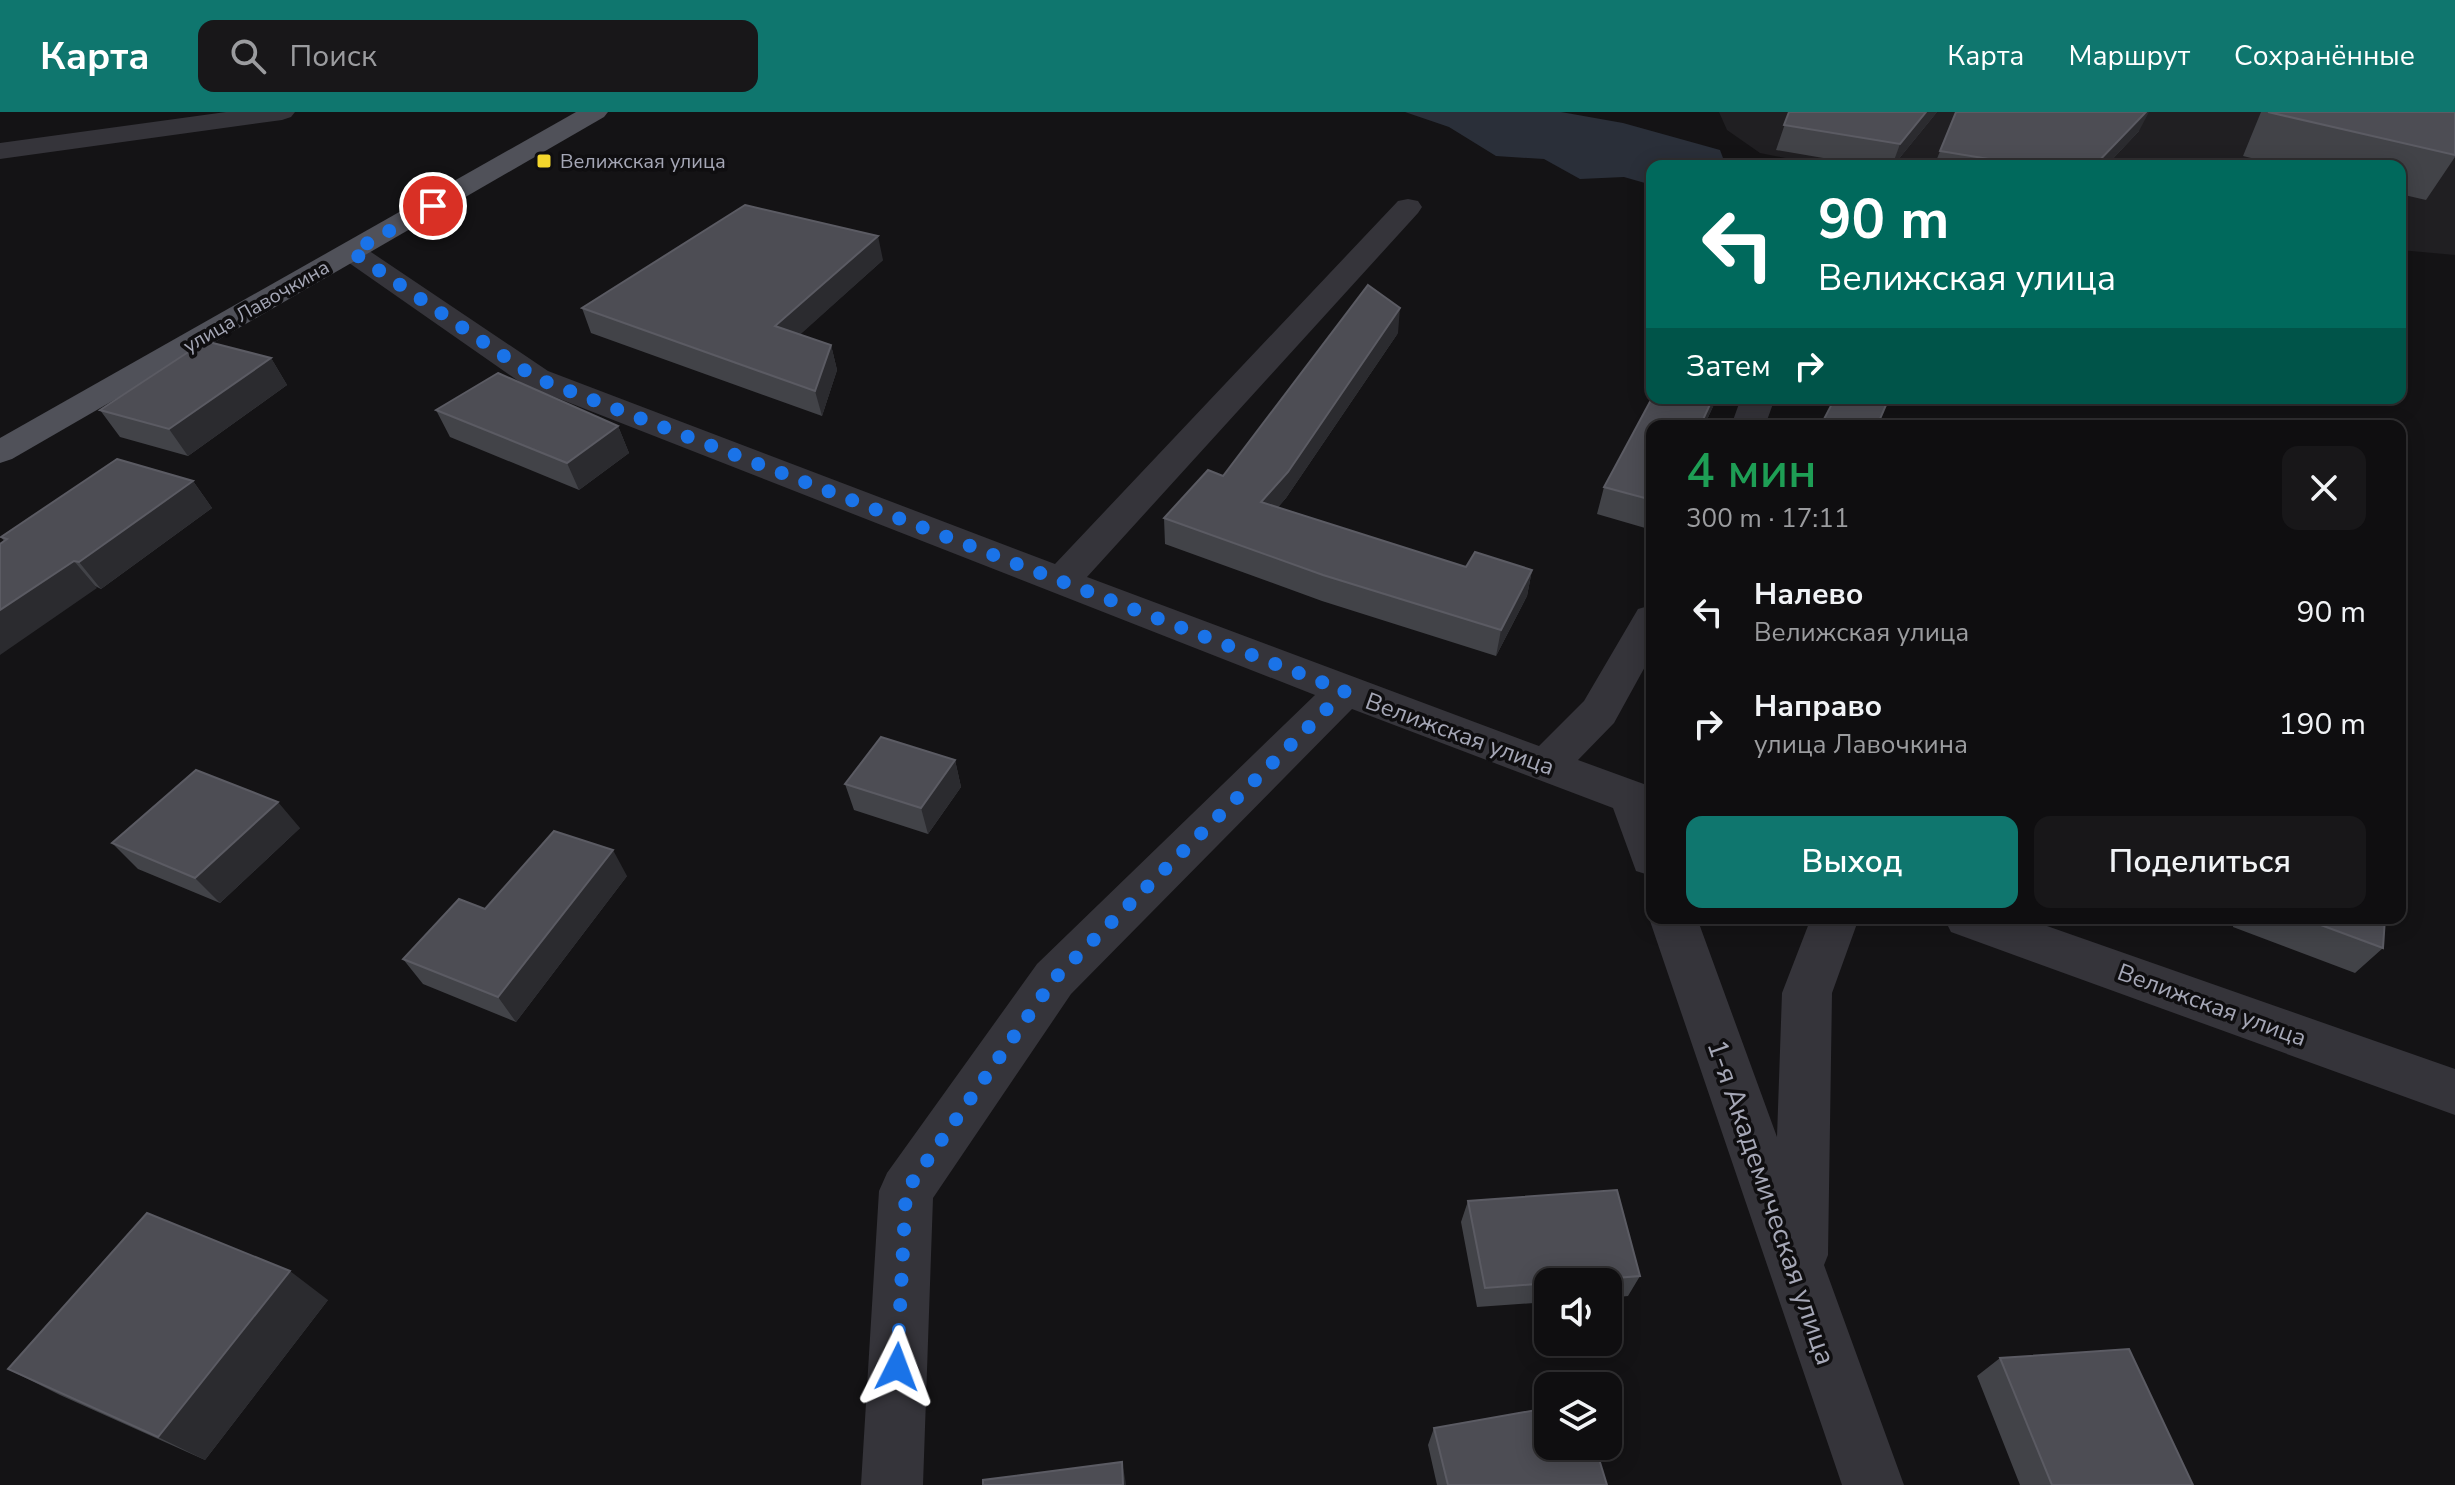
<!DOCTYPE html>
<html lang="ru">
<meta charset="utf-8">
<style>
:root{--surface:#0f0e10;--page:#181719;--text:#f1f3f6;--muted:#9b9c9f;--line:#2f2e30;--accent:#0f766e}
body{margin:0;font-family:"Nunito Sans",sans-serif;background:var(--page);color:var(--text);height:100vh;display:flex;flex-direction:column;font-size:30px;white-space:nowrap}
*{box-sizing:border-box;margin:0}
p{font-size:26px;color:var(--muted)}
.icon{flex:none;width:44px;height:44px;fill:none;stroke:currentColor;stroke-width:2;stroke-linecap:round;stroke-linejoin:round}
.map{position:relative;flex:1;overflow:hidden}
.drawer{position:absolute;left:1646px;top:308px;width:760px;height:504px;display:flex;flex-direction:column;background:var(--surface);border-radius:16px;box-shadow:0 4px 20px #0003,0 0 0 2px var(--line)}
.drawer>*{flex:none}
.guide{position:absolute;left:1646px;top:48px;width:760px;height:244px;border-radius:16px;box-shadow:0 4px 20px #0003,0 0 0 2px var(--line);background:#00695c;color:#fff;overflow:hidden}
.tools{position:absolute;left:1534px;top:1156px;display:grid;gap:16px}
.tools a{display:grid;place-items:center;width:88px;height:88px;border-radius:16px;background:var(--surface);box-shadow:0 4px 20px #0003,0 0 0 2px var(--line);font-size:40px}
.pin{position:absolute;display:grid;place-items:center;width:68px;height:68px;color:#fff;margin:-34px;border:4px solid #fff;border-radius:50%;box-shadow:0 2px 8px #0007}
.me{position:absolute;width:88px;margin:-44px;rotate:3deg;stroke-linejoin:round;filter:drop-shadow(0 0 6px #0008)}
.turn{display:flex;align-items:center;gap:28px;height:168px;padding:0 40px;font-size:36px}
.turn .icon{width:104px;height:104px;stroke-width:2.5}
.turn b{display:block;font-size:56px;line-height:68px}
.then{display:flex;align-items:center;height:76px;padding:0 40px;background:#0003;gap:16px;font-size:30px}
.round{display:grid;place-items:center;flex:none;width:84px;height:84px;border-radius:16px;background:var(--page)}
.head{display:flex;align-items:center;justify-content:space-between;height:136px;padding:0 40px}
h1{font-size:48px;font-weight:600;line-height:60px;color:#1e9e55}
.action{display:flex;gap:16px;margin-top:auto;padding:16px 40px}
.action a{flex:1;height:92px;border-radius:16px;background:var(--accent);color:#fff;font-size:32px;font-weight:600;line-height:92px;text-align:center}
.action a+a{background:var(--page);color:var(--text)}
ul{padding:0;list-style:none}
li{display:flex;align-items:center;gap:24px;height:112px;padding:0 40px}
li div{flex:1}
li b{display:block;font-size:30px}
li em{font-style:normal}
header{display:flex;align-items:center;gap:48px;box-sizing:border-box;height:112px;padding:0 40px;background:var(--accent);color:#fff}
header strong{font-size:38px}
nav{display:flex;gap:44px;margin-inline-start:auto;font-size:28px}
.search{width:560px;height:72px;background:var(--page);display:flex;align-items:center;gap:20px;box-sizing:border-box;padding:0 28px;border-radius:16px;color:var(--muted);font-size:30px}
.map>svg:first-child{display:block}
</style>
<header>
<strong>Карта</strong>
<div class="search"><svg class="icon" aria-label="search" viewBox="0 0 24 24"><circle cx="10" cy="10" r="6"/><path d="M15 15l6 6"/></svg>Поиск</div>
<nav><a>Карта</a><a>Маршрут</a><a>Сохранённые</a></nav>
</header>
<div class="map">
<svg width="2455" height="1373" viewBox="0 0 2455 1373">
<rect width="100%" height="100%" fill="#141315"/>
<path fill="#201f22" d="M1719,0H2455V143L2400,138V54H1826L1760,41L1727,18Z"/>
<path fill="#2a2f39" d="M1405,0H1561L1623,11L1720,38L1726,54H1652V73L1624,65L1580,67L1544,47L1496,44L1449,15Z"/>
<g fill="none" stroke-linecap="round" stroke-linejoin="round">
<path fill="#35343a" fill-rule="evenodd" d="M226,0H295L291,5L282,8L0,47V31Z
M1408,87L1418,89L1422,95L1418,101L1087,465L1539,634L1584,589L1638,497L1652,493V542L1614,611L1578,648L1652,675V764L1636,759L1613,696L1352,597L1071,882L933,1086L923,1373H861L879,1079L887,1061L1037,852L1315,583L524,273L342,146L337,140L342,134L352,131L362,134L548,259L1055,452L1398,89Z
M1741,286H1775L1765,314H1731Z
M1652,801V806H1697L1777,1025L1782,881L1811,806H1859L1832,881L1828,1143L1824,1153L1904,1373H1842L1649,806Z
M1944,806H2024L2455,957V1003L1951,820Z"/>
<path fill="#505159" fill-rule="evenodd" d="M576,0H608L604,5L12,347L0,351V326Z"/>
</g>
<path fill="#424348" d="M1789,0H1937L1893,54H1870L1776,38Z
M1956,0L2139,19L2106,54H1934Z
M2261,0H2455V45L2426,88L2400,82V54H2284L2243,44Z
M883,148L800,222L831,233L837,258L822,304L591,221L582,196Z
M1398,221L1286,386L1278,395L1466,455L1532,458L1527,484L1496,544L1322,489L1165,432L1164,406L1223,364Z
M1652,244V261L1648,260Z
M271,246L287,273L188,344L120,325L100,298Z
M1652,286H1717L1704,314H1652V418L1597,402L1604,375Z
M436,298L618,314L629,341L579,378L450,325Z
M1824,307L1877,314H1821Z
M193,369L212,396L101,477L4,429L1,425Z
M955,648L961,675L928,722L854,698L845,672Z
M300,716L220,791L138,757L112,731Z
M627,764L516,910L423,872L403,847L485,797Z
M2234,806H2385L2383,836L2355,861L2233,815Z
M1468,1089L1640,1164L1628,1184L1608,1186V1170H1548V1190L1477,1195L1461,1110Z
M328,1188L205,1348L60,1283L8,1257Z
M2000,1246L2193,1373H2020L1977,1264Z
M1434,1316L1607,1373H1437L1428,1333Z"/>
<path fill="#2b2b2f" d="M1926,0H1937L1893,54H1892L1900,32Z
M2146,0H2149L2139,19L2106,54H2094Z
M878,124L883,148L782,239L775,214Z
M1400,196L1398,221L1286,386L1261,416V390Z
M831,233L837,258L822,304L815,279Z
M271,246L287,273L188,344L169,317Z
M1713,286H1717L1704,314H1700Z
M618,314L629,341L579,378L567,351Z
M193,369L212,396L101,477L79,450Z
M74,449L97,476L0,543V498Z
M1532,458L1527,484L1496,544L1501,518Z
M955,648L961,675L928,722L921,696Z
M278,690L300,716L220,791L195,766Z
M613,738L627,764L516,910L498,885Z
M290,1159L328,1188L205,1348L158,1325Z
M1122,1350L1125,1366L1126,1373H1123Z"/>
<path fill="#4d4d54" stroke="#5b5b63" stroke-width="2" d="M1789,0H1926L1900,32L1784,13Z
M1956,0H2146L2094,54H2032L1940,39Z
M2268,0H2455V43Z
M745,93L878,124L775,214L831,233L815,279L582,196Z
M1368,173L1400,196L1288,360L1261,390L1466,455L1475,440L1532,458L1501,518L1323,463L1164,406L1208,358L1223,364Z
M205,229L271,246L169,317L100,298Z
M498,261L618,314L567,351L436,298Z
M1652,286H1713L1700,314H1652V388L1604,375Z
M1835,286H1889L1877,314H1832L1835,310L1824,307Z
M117,347L193,369L79,450L74,449L0,498V432L7,427L1,425Z
M881,625L955,648L921,696L845,672Z
M196,658L278,690L195,766L112,731Z
M554,719L613,738L498,885L403,847L459,787L485,797Z
M2302,806H2385L2383,836Z
M1617,1078L1640,1164L1485,1176L1468,1089Z
M147,1101L290,1159L158,1325L8,1257Z
M2129,1237L2193,1373H2052L2000,1246Z
M1548,1296V1334H1595L1607,1373H1448L1434,1316Z
M1122,1350L1123,1373H983V1368Z"/>
<g fill="none" stroke-linecap="round" stroke-linejoin="round">
<path stroke="#1a73e8" stroke-width="14" stroke-dasharray="0 25.2" d="M433,94L352,140L536,266L1345,579L1054,867L906,1079L897,1255"/>
</g>
<rect fill="#f4d62c" stroke="#0f0e10" stroke-width="3" x="536" y="41" width="16" height="16" rx="4"/>
<g text-anchor="middle" stroke-width="7" stroke-linejoin="round" paint-order="stroke">
<g font-size="20" fill="#a5a7b6" stroke="#0f0e10" text-anchor="start">
<text x="560" y="56">Велижская улица</text>
</g>
<g font-size="20" fill="#a5a7b6" stroke="#0f0e10">
<text transform="translate(256 194) rotate(-30)" y="7">улица Лавочкина</text>
</g>
<g font-size="24" fill="#a5a7b6" stroke="#0f0e10">
<text transform="translate(1460 622) rotate(20)" y="8">Велижская улица</text>
<text transform="translate(2212 893) rotate(20)" y="8">Велижская улица</text>
</g>
<g font-size="28" fill="#a5a7b6" stroke="#0f0e10">
<text transform="translate(1772 1090) rotate(71)" y="10">1-я Академическая улица</text>
</g>
</g>
</svg>
<div class="tools">
<a><svg class="icon" aria-label="sound" viewBox="0 0 24 24"><path d="M4 9h4l5-4v14l-5-4H4zM17 9q2 3 0 6"/></svg></a>
<a><svg class="icon" aria-label="layers" viewBox="0 0 24 24"><path d="M12 4l9 5-9 5-9-5zM3 14l9 5 9-5"/></svg></a>
</div>
<div class="pin" style="left:433px;top:94px;background:#d93025"><svg class="icon" aria-label="arrive" viewBox="0 0 24 24"><path d="M6 21V4h12l-3 4 3 4H6"/></svg></div>
<svg class="me" style="left:897px;top:1255px" viewBox="-20 -20 40 40"><path d="M0-17L14 15 0 8-14 15z" fill="#1a73e8" stroke="#fff" stroke-width="4"/></svg>
<div class="guide">
<div class="turn"><svg class="icon" aria-label="left" viewBox="0 0 24 24"><path d="M17 20v-9H6M10 6l-5 5 5 5"/></svg><div><b>90 m</b>Велижская улица</div></div>
<div class="then">Затем<svg class="icon" aria-label="right" viewBox="0 0 24 24"><path d="M7 20v-9h11M14 6l5 5-5 5"/></svg></div>
</div>
<section class="drawer">
<div class="head"><div><h1>4 мин</h1><p>300 m · 17:11</p></div><a class="round"><svg class="icon" aria-label="close" viewBox="0 0 24 24"><path d="M6 6l12 12M18 6L6 18"/></svg></a></div>
<ul>
<li><svg class="icon" aria-label="left" viewBox="0 0 24 24"><path d="M17 20v-9H6M10 6l-5 5 5 5"/></svg><div><b>Налево</b><p>Велижская улица</p></div><em>90 m</em></li>
<li><svg class="icon" aria-label="right" viewBox="0 0 24 24"><path d="M7 20v-9h11M14 6l5 5-5 5"/></svg><div><b>Направо</b><p>улица Лавочкина</p></div><em>190 m</em></li>
</ul>
<div class="action"><a>Выход</a><a>Поделиться</a></div>
</section>
</div>
